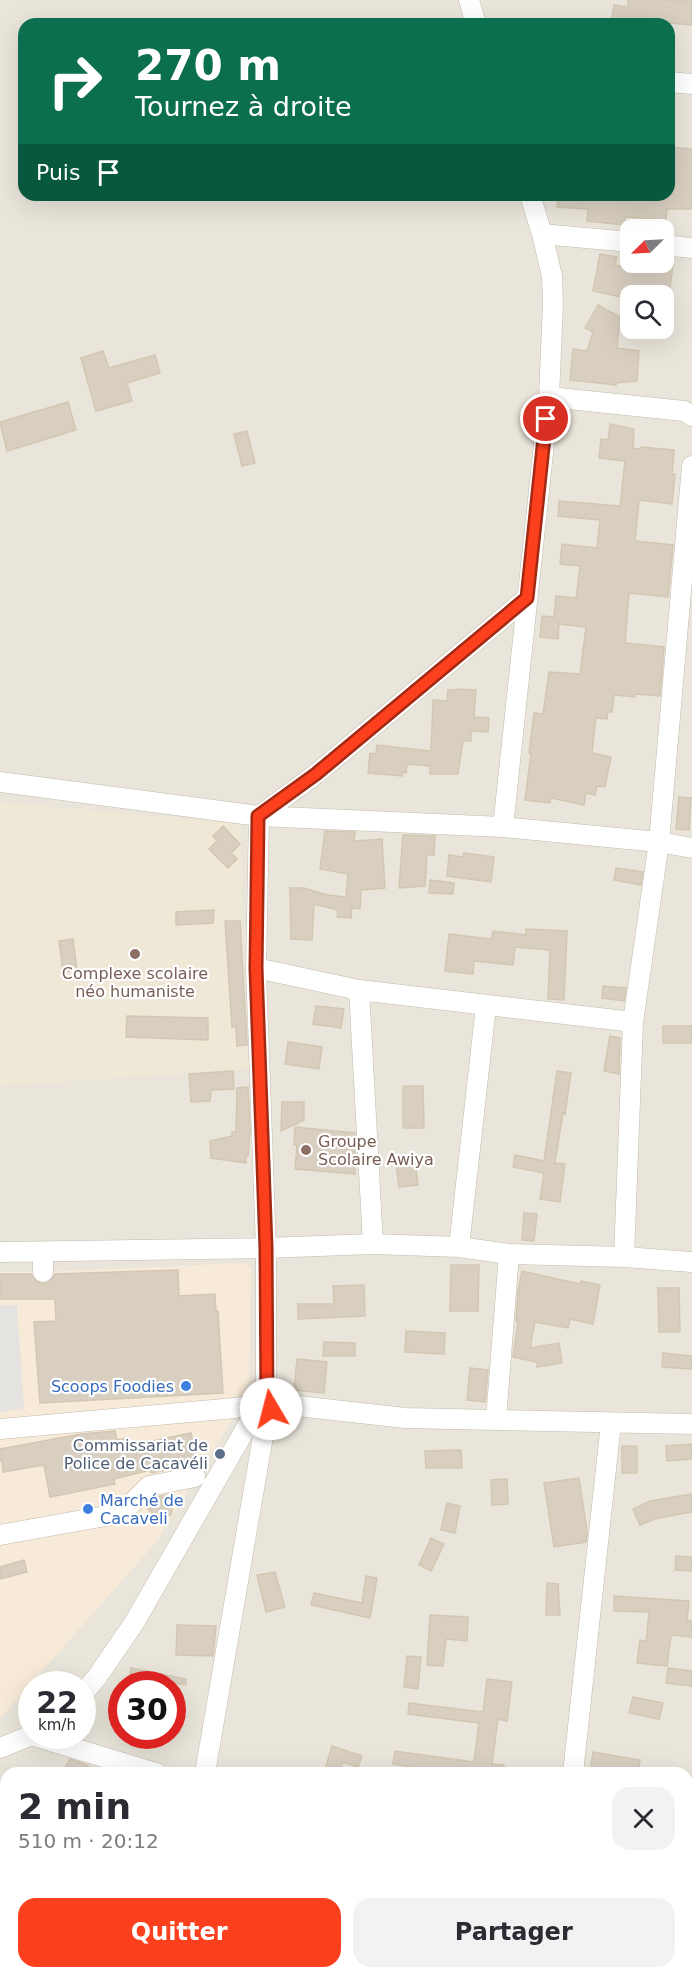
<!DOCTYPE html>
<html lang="fr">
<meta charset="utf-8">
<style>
:root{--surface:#fff;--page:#f2f2f3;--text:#2b2b33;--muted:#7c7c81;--accent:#fc3f1d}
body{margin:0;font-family:"DejaVu Sans",sans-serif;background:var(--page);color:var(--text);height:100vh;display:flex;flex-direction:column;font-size:22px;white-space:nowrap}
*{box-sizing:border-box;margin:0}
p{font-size:20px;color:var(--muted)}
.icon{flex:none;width:33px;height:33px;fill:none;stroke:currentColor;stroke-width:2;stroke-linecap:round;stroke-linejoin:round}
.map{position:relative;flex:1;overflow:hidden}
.side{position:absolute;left:0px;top:1767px;width:693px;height:212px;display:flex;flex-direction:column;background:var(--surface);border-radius:18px 18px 0 0;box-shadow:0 6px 24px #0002}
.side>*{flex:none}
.hud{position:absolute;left:18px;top:18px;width:657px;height:183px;border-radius:18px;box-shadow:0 6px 24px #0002;background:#0b6e4f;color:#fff;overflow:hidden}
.needle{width:39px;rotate:246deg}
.fabs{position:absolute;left:620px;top:219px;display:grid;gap:12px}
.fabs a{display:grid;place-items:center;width:54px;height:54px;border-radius:12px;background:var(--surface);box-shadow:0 6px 24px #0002;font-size:30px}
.speed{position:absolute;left:18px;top:1671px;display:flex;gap:12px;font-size:30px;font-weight:700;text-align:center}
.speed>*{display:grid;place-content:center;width:78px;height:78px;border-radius:50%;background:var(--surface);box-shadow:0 6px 24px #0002;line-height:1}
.speed small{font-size:15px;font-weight:400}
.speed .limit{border:9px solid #d22;background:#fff;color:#111}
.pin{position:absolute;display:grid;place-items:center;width:51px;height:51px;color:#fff;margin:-26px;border:3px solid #fff;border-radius:50%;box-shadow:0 2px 6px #0007}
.me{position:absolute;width:66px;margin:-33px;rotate:352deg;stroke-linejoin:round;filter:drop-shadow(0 0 4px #0008)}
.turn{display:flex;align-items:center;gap:21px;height:126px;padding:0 18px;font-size:27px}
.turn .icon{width:78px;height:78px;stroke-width:2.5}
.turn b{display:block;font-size:42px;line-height:51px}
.then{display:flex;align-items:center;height:57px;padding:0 18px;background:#0003;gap:12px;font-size:22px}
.round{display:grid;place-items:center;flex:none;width:63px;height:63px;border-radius:18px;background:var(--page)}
.overview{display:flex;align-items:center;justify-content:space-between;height:102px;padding:0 18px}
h1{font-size:36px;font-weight:700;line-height:45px}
.button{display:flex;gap:12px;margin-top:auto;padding:12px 18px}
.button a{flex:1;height:69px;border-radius:18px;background:var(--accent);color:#fff;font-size:24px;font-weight:700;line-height:69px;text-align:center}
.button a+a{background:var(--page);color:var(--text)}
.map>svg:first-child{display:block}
</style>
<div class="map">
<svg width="692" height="1978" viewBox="0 0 692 1978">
<rect width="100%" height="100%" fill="#f6f3ec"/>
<path fill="#eae5da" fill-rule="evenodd" d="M0,0H692V1978H0ZM24,24H669V195H24ZM630,230H663V262H630ZM630,296H663V328H630ZM32,1684H82V1736H32ZM122,1684H172V1736H122ZM6,1773H687V1972H6Z"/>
<path fill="#f7ead8" d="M245,1263L251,1267L249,1386L229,1424L157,1541L0,1719V1272H43Z"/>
<path fill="#efe8d6" d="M0,802L234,823L241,828L242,921H240L249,1069L0,1086Z"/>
<path fill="#e5e3e0" d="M0,1305H17L24,1408L0,1413Z"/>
<path fill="#d8cfc1" stroke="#d3c7b4" stroke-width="1.5" d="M628,0H692V25L670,23L611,24L614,5L628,7Z
M669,147L692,149V209H667L666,220L625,217L624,225L587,221L588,209L557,207L558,195H669Z
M600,254L617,257L615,265L639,270L641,262L673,264L669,296H630V299L593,291Z
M598,305L620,317L617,348L639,351L637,381L616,383V385L570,380L573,349L587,351L593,332L585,328Z
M103,351L109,368L155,355L160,373L127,383L132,401L96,411L81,358Z
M68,402L76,430L7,451L0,422Z
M610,424L634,429L633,448L640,449L641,447L674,450L672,474H675L672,504L639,500L635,541L673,545L668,597L629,593L625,643L664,647L660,696L635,694V697L614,695L612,712H608L607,719L596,718L592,753L611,757L605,787L597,786L595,795L586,793L584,805L551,798L550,803L525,800L531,753H529L534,713L543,714L549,672L580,674L586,627L559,624L558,639L540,637L542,616L554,617L556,596L576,598L580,566L560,564L562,544L597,548L600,520L558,516L559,501L620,506L625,461L599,458L601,439L608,440Z
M247,431L255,463L242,466L234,434Z
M458,689L476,690L474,717L489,718L488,732L471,731V741H463L458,774H430V766L407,764L406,773L402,772V776L368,773L370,753L376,754L377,745L431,751L433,700L447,701L448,690H458Z
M679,797L691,798L689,830L676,829Z
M223,826L240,844L231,853L237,859L228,868L209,849L217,841L213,836Z
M325,831L355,832L354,841L382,839L385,888L361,890L360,909L352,908L351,918L337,917L338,910L314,904L312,940L291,939L290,888H304L327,895L346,897L348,874L320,869Z
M403,835L435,836L434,855H427L425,886L399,888Z
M464,853L494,857L491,882L447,876L449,855L463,857Z
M616,868L643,872L641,885L614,880Z
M430,880L454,883L453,894L429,893Z
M214,910L213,923L176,925V912Z
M225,921H240L247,1045L237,1046L236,1027H232Z
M526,929L567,931L564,1000L548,999L550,950L515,947L513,965L474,961L473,974L445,971L449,934L492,939L493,931L526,935Z
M73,939L77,970L63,972L59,941Z
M603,986L626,988L624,1001L602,998Z
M316,1006L344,1009L341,1028L313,1024Z
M127,1016L208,1018V1040L126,1037Z
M663,1026H692V1043H663Z
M610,1036L620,1038L619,1074L604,1071Z
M288,1042L322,1047L319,1069L285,1064Z
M233,1071L234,1089L211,1090L210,1101L191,1102L189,1074Z
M557,1071L571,1073L565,1114L563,1113L555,1163L565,1164L560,1202L540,1199L544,1173L513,1167L515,1155L544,1161Z
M403,1086H423L424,1128H403Z
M248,1087L250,1130L248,1156H246V1163L211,1158L210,1141L232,1136V1132H236L237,1088Z
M282,1102H304V1120L281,1131Z
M295,1127L355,1133V1174L295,1169L297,1145H294Z
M415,1161L418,1185L399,1187L396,1164Z
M524,1213L537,1214L534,1241L522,1240Z
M451,1265H479L478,1311H450Z
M178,1270L179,1296L215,1294L216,1311H218L223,1393L40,1403L34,1322L56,1321L55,1299H0V1274H31L37,1282L44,1284L49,1282L55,1274Z
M522,1271L580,1284L581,1281L600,1285L593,1324L570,1319L568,1328L535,1322L530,1348L559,1343L562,1363L537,1367V1362L513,1357L518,1322L516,1321L518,1292Z
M364,1285L365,1316L298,1319V1304H334L333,1286Z
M658,1288H679L680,1332H659Z
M406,1331L445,1333L444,1354L405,1352Z
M324,1342L355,1343V1356H323Z
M663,1353L692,1356V1369L662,1367Z
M297,1359L327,1362L324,1393L294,1390Z
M470,1368L488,1370L485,1402L467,1400Z
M115,1431L117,1440L127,1438L128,1446L191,1433L198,1464L151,1473L150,1470L114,1479L115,1484L50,1497L44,1465L3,1472L2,1461H0V1449L81,1434Z
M692,1444V1459L667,1461L666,1446Z
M622,1446H637V1473H622Z
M461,1450L462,1468H426L425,1451Z
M579,1478L587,1531L586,1542L554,1547L544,1483Z
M507,1479L508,1504L492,1505L491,1480Z
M692,1494V1512L658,1518L640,1525L633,1509L650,1501Z
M167,1495L173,1503L171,1515L157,1518L148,1509L151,1501L155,1497Z
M447,1503L460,1506L455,1533L441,1530Z
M431,1538L444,1544L431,1571L419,1565Z
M676,1556L692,1557V1571L675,1570Z
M24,1560L27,1572L0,1579V1567Z
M275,1572L285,1607L266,1612L257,1575Z
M366,1576L377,1578L370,1618L311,1605L314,1593L362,1603Z
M547,1583L558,1584L560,1615H546Z
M614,1596L689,1601L687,1620L692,1621V1637L671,1635L667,1666L637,1663L640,1640L646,1641L649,1612L614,1611Z
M430,1615L468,1617L467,1641L446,1639L443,1666L427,1665Z
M177,1625L216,1626L213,1656L176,1655Z
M407,1656L421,1657L418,1689L404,1687Z
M131,1668L186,1679V1684H149L129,1680Z
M668,1668L692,1671V1686L666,1683Z
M487,1679L512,1682L507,1721L498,1719L492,1764L504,1765V1773H433V1771L393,1764L395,1751L474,1762L479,1723L408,1714L409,1703L483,1712Z
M633,1697L663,1703L659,1719L629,1713Z
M332,1746L362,1756L358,1767L343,1762L339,1773H324Z
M593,1752L640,1760L638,1773H590Z
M70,1759L84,1764L100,1773H62Z"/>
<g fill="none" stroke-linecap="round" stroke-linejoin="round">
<defs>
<path id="minor" d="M469,0L476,24
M669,82L692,84
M542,234L630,242
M663,245L692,248
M549,397L684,411L692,416
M0,782L259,816L503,827L659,842L692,848
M259,816L256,968L266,1248V1400
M259,816L316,774L527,598
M503,827L549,397L553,303L552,276L542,234L530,195
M256,968L359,990L633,1022
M359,990L373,1244
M459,1247L486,1006
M0,1252L266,1248L373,1244L459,1247L509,1254L624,1257L692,1262
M624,1257L633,1022L659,842L692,466
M43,1272V1253
M271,1403L405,1418L692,1424
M496,1420L509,1254
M0,1429L235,1408L257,1404
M0,1535L122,1513L149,1486L195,1477
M82,1695L97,1677L134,1623L257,1409V1404L261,1400H266L271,1403V1407
M34,1736L156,1773
M0,1748L32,1735
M205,1773L267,1413
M573,1773L611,1423
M687,1875L692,1876
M0,1948L6,1951
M46,1972L57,1978
M326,1972L352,1978
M172,1978L174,1972
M437,1978L438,1972"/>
</defs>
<use href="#minor" stroke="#c2bbae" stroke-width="21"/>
<use href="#minor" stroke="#fff" stroke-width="20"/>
</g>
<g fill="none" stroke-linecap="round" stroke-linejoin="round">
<defs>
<path id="route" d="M271,1409L270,1403L267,1400L266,1248L256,968L258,816L316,774L527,598L546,419"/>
</defs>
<use href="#route" stroke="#a42913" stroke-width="15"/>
<use href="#route" stroke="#fc3f1d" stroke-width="10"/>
</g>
<g fill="#8d6e63" stroke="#fff" stroke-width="2">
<circle cx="135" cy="954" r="6"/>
<circle cx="306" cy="1150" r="6"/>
</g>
<g fill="#3f7fe0" stroke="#fff" stroke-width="2">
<circle cx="186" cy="1386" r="6"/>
<circle cx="88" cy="1509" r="6"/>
</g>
<circle fill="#5c6f8a" stroke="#fff" stroke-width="2" cx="220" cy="1454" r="6"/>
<g text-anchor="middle" stroke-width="4.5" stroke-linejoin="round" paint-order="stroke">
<g font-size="16" fill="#785e54" stroke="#fff">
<text x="135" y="979">Complexe scolaire<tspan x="135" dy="18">néo humaniste</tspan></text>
<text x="318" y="1147" text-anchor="start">Groupe<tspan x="318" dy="18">Scolaire Awiya</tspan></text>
</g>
<g font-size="16" fill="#366cbe" stroke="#fff" text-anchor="end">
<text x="174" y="1392">Scoops Foodies</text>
<text x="100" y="1506" text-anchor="start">Marché de<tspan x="100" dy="18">Cacaveli</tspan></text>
</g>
<g font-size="16" fill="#4e5e75" stroke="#fff" text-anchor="end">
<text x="208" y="1451">Commissariat de<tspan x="208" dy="18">Police de Cacavéli</tspan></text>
</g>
</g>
</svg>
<div class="fabs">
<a><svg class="needle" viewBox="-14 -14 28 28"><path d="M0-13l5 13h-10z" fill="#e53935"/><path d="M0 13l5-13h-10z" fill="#7c7c81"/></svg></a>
<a><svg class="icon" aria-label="search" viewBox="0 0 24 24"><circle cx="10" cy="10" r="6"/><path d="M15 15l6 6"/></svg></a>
</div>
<div class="speed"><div>22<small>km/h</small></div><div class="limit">30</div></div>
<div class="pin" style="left:546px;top:419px;background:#d93025"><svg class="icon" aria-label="arrive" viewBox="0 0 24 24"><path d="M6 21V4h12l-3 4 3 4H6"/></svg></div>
<svg class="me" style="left:271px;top:1409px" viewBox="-20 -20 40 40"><circle r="19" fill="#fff"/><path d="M0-13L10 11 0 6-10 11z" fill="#fc3f1d"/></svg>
<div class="hud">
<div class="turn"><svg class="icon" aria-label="right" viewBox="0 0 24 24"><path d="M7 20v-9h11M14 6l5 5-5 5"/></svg><div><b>270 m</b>Tournez à droite</div></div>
<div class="then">Puis<svg class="icon" aria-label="arrive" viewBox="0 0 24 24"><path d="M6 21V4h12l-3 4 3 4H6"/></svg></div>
</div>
<section class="side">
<div class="overview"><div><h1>2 min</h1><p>510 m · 20:12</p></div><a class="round"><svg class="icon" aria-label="close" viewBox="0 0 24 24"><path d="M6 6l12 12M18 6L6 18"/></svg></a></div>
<div class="button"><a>Quitter</a><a>Partager</a></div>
</section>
</div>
